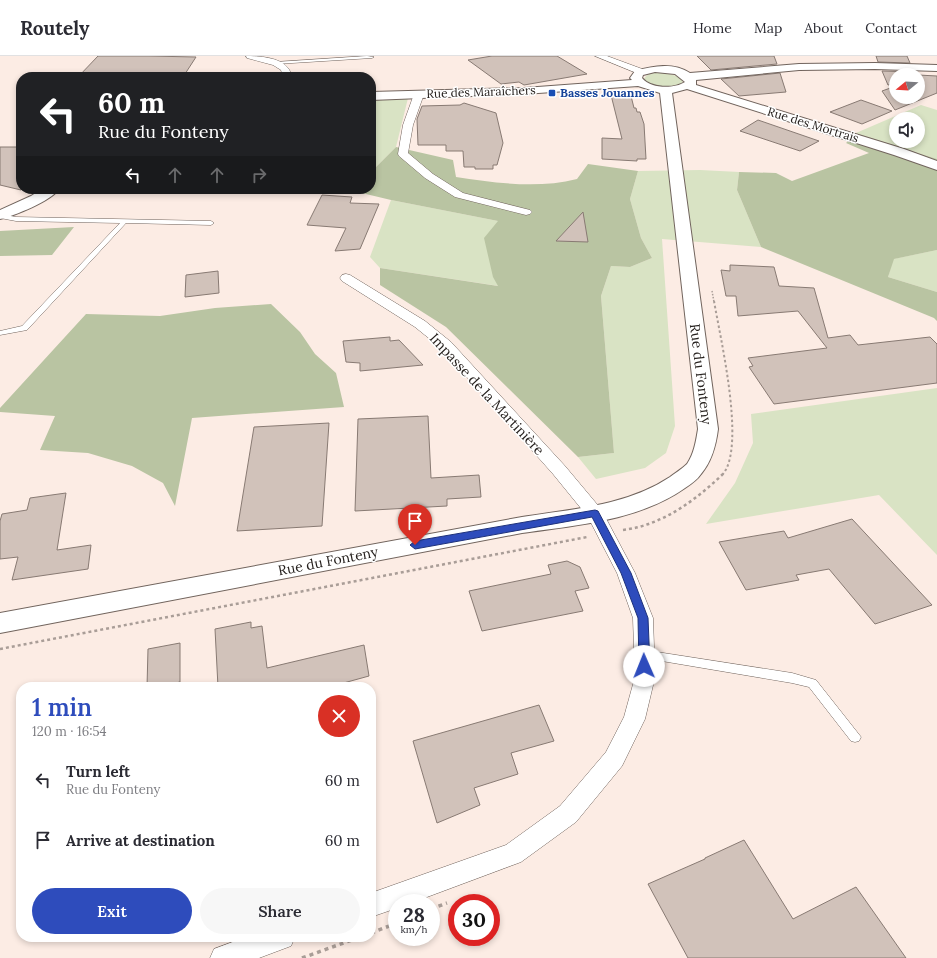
<!DOCTYPE html>
<meta charset="utf-8">
<style>
:root{--surface:#fff;--page:#f7f7f7;--text:#2b2b33;--muted:#7c7c81;--line:#e1e1e2;--accent:#2e4cbc}
body{margin:0;font-family:Lora,serif;background:var(--page);color:var(--text);height:100vh;display:flex;flex-direction:column;font-size:15px;white-space:nowrap}
*{box-sizing:border-box;margin:0}
p{font-size:13px;color:var(--muted)}
.icon{flex:none;width:22px;height:22px;fill:none;stroke:currentColor;stroke-width:2;stroke-linecap:round;stroke-linejoin:round}
.map{position:relative;flex:1;overflow:hidden}
.details{position:absolute;left:16px;top:626px;width:360px;height:260px;display:flex;flex-direction:column;background:var(--surface);border-radius:16px;box-shadow:0 2px 6px #0003}
.details>*{flex:none}
.hud{position:absolute;left:16px;top:16px;width:360px;height:122px;border-radius:16px;box-shadow:0 2px 6px #0003;background:#202124;color:#fff;overflow:hidden}
.needle{width:26px;rotate:252deg}
.buttons{position:absolute;left:889px;top:12px;display:grid;gap:8px}
.buttons a{display:grid;place-items:center;width:36px;height:36px;border-radius:50%;background:var(--surface);box-shadow:0 2px 6px #0003;font-size:20px}
.speed{position:absolute;left:388px;top:838px;display:flex;gap:8px;font-size:20px;font-weight:700;text-align:center}
.speed>*{display:grid;place-content:center;width:52px;height:52px;border-radius:50%;background:var(--surface);box-shadow:0 2px 6px #0003;line-height:1}
.speed small{font-size:10px;font-weight:400}
.speed .limit{border:6px solid #d22;background:#fff;color:#111}
.pin{position:absolute;display:grid;place-items:center;width:34px;height:34px;color:#fff;margin:-41px -17px;border-radius:50% 50% 50% 0;rotate:-45deg;box-shadow:0 0 4px #0007}
.pin .icon{rotate:45deg}
.me{position:absolute;width:44px;margin:-22px;rotate:359deg;stroke-linejoin:round;filter:drop-shadow(0 0 3px #0008)}
.turn{display:flex;align-items:center;gap:14px;height:84px;padding:0 16px;font-size:18px}
.turn .icon{width:52px;height:52px;stroke-width:2.5}
.turn b{display:block;font-size:28px;line-height:34px}
.lanes{display:flex;align-items:center;height:38px;padding:0 16px;background:#0003;justify-content:center;gap:20px;direction:ltr}
.lanes .off{opacity:.35}
.round{display:grid;place-items:center;flex:none;width:42px;height:42px;border-radius:21px;background:var(--page)}
.overview{display:flex;align-items:center;justify-content:space-between;height:68px;padding:0 16px}
h1{font-size:24px;font-weight:600;line-height:30px;color:var(--accent)}
.action{display:flex;gap:8px;margin-top:auto;padding:8px 16px}
.action a{flex:1;height:46px;border-radius:24px;background:var(--accent);color:#fff;font-size:16px;font-weight:600;line-height:46px;text-align:center}
.action a+a{background:var(--page);color:var(--text)}
ul{padding:0;list-style:none}
li{display:flex;align-items:center;gap:12px;height:60px;padding:0 16px}
li div{flex:1}
li b{display:block;font-size:15px}
li em{font-style:normal}
header{display:flex;align-items:center;gap:24px;box-sizing:border-box;height:56px;padding:0 20px;background:var(--surface);border-bottom:1px solid var(--line)}
header strong{font-size:19px}
nav{display:flex;gap:22px;margin-inline-start:auto;font-size:14px}
.map>svg:first-child{display:block}
</style>
<header>
<strong>Routely</strong>
<nav><a>Home</a><a>Map</a><a>About</a><a>Contact</a></nav>
</header>
<div class="map">
<svg width="937" height="902" viewBox="0 0 937 902">
<rect width="100%" height="100%" fill="#fcece4"/>
<path fill="#d9e3c4" fill-rule="evenodd" d="M663,16L680,21L683,26C674,34 651,33 644,23C647,16 656,16 663,16Z
M408,42L396,91L376,111L371,112V44Z
M921,49L937,54V103L856,77ZM896,63H918V85H896Z
M700,114L739,116L737,134L761,191L662,183L675,370L666,397L645,412L596,423L578,401L614,397L601,240L611,210L630,211L652,202L641,182L630,143L638,115Z
M391,144L498,165L499,230L380,212L370,201Z
M937,194V236L888,221L893,203Z
M937,332V499L879,439L706,468L735,427L753,387L751,358Z"/>
<path fill="#b9c4a2" d="M856,77L937,103V194L894,203L888,221L937,236V265L934,262L761,191L737,134L739,116L776,117L792,125L869,97L846,87Z
M396,91L453,104L456,121C495,127 538,133 577,123L588,108L638,115L630,143L641,182L652,202L630,211L611,210L601,240L614,397L578,401L446,271L380,229V212L498,230L493,221L484,182L498,165L391,144L345,133H371V112L376,111Z
M74,171L52,199L0,200V175Z
M271,248L300,276L315,298L336,317L344,351L192,362L175,450L163,427L132,410L88,397L40,394L55,360L0,356V352L86,258L160,260L215,252Z"/>
<path fill="#d1c2ba" stroke="#887a73" d="M98,0H149L196,1L185,18L129,17L126,21H78Z
M492,0H557L587,18L524,29L519,26L501,28L468,4Z
M697,0H774L777,8L711,14Z
M876,0H907L910,7L878,6Z
M882,15L914,16L916,19H896V28L888,29Z
M780,17L786,36L739,40L721,23Z
M918,19L937,20V37L895,54L882,35L896,30V41H918Z
M611,39L631,40L634,52H636L637,56H640L644,68L646,103H637V105L602,103V82L622,83Z
M861,44L892,55L862,68L830,56Z
M464,47L496,57L503,87L497,109H493V113H475V111H464L463,95H446V89H418L417,63L422,50L460,49Z
M758,64L819,85L800,95L740,75Z
M0,91H21V134L0,129Z
M322,139L352,141L350,147L379,148L360,193L335,195L346,172L307,169Z
M583,156L588,186L556,185Z
M730,209L774,211L779,230L814,232L828,282L850,279L858,289L930,281L937,288V327L774,348L749,311L753,310L748,302L827,292L798,255L738,260L736,240H726L721,214L730,215Z
M218,215L219,237L185,241L186,219Z
M390,281V285L399,284L423,309L360,315V307L346,306L343,285Z
M428,360L431,422L479,419L481,441L447,443V450L355,455L358,363Z
M329,367L322,470L237,475L254,371Z
M66,437L57,494L91,489L88,513L12,524L18,501L0,503V465L2,458L27,454L30,442Z
M852,463L932,549L875,568L829,513L796,519L799,524L746,534L719,486L784,475L788,482Z
M567,505L580,511L589,532L575,535L583,555L482,575L469,535L551,518L548,509Z
M251,566V572L262,570L267,612L364,589L369,620L329,631H218L215,573Z
M180,587V626L155,631H147L148,593Z
M539,649L554,685L511,697L518,718L474,732L480,749L437,767L413,685Z
M744,784L793,863L856,831L906,902H688L648,828L705,803V802Z"/>
<g fill="none" stroke-linecap="round" stroke-linejoin="round">
<defs>
<path id="service" d="M367,0L374,1L372,2L276,8L274,7L276,6Z
M0,158L16,161L211,165L214,167L211,169L126,167L27,274L0,279V275L22,270L120,167L16,165L0,162Z
M644,594L792,617L816,624L861,681L859,685L855,686L851,685L809,631L792,627L644,602L640,601L639,598L640,595Z"/>
<path id="minor" d="M246,0C258,0 280,1 288,12C290,14 291,18 291,21H283L281,14L273,9L247,2Z
M595,0H607L645,14L646,16L645,18H639Z
M419,35L424,38L413,69L408,97L433,118L463,137L530,154L532,156L530,158L526,159L455,141L425,122L399,100L398,98L403,69L414,38Z
M346,218L350,219L425,265L451,286L565,410L601,453L635,517L653,562L655,621L645,663L622,710L576,766L521,806L411,847H397V852L371,861V837L506,789L560,750L606,696L624,661L635,621L633,562L617,517L588,461L553,418L441,292L415,271L342,225L340,222L342,219Z
M246,881H295L291,890L259,902H210L214,893Z"/>
<path id="tertiary" d="M875,7L937,9V15L875,13L799,14L696,24V29L904,93L937,105V114L894,99L687,33L672,37L718,373C716,389 712,405 701,418C697,424 691,428 685,432C638,465 577,469 522,477L0,577V557L522,461C572,453 626,450 670,421C675,417 682,413 687,408C694,398 696,385 698,373L660,37L638,30L524,38L371,44V36L524,32L632,24L630,22L635,15C653,10 673,6 690,17L799,8ZM655,16L675,18L685,26C674,33 651,33 642,22L643,19Z
M42,133H59C51,145 14,160 0,163V154L31,140Z"/>
</defs>
<use href="#service" stroke="#71645d" stroke-width="1"/>
<use href="#minor" stroke="#71645d" stroke-width="1"/>
<use href="#tertiary" stroke="#71645d" stroke-width="2"/>
<path stroke="#a99d97" stroke-width="1.5" stroke-dasharray="1.5 1.5" stroke-linecap="butt" d="M712,235L714,246"/>
<path stroke="#a99d97" stroke-width="2" stroke-dasharray="2.5 2.5" stroke-linecap="butt" d="M714,245C720,281 746,390 723,418"/>
<path stroke="#a99d97" stroke-width="2.5" stroke-dasharray="3 3" stroke-linecap="butt" d="M623,474C663,469 696,444 724,417
M0,593L587,481"/>
<path stroke="#a99d97" stroke-width="3.5" stroke-dasharray="4 4" stroke-linecap="butt" d="M431,853L447,847
M371,877L397,867
M302,902L360,881"/>
<use href="#service" fill="#fff" fill-rule="evenodd"/>
<use href="#minor" fill="#fff" fill-rule="evenodd"/>
<use href="#tertiary" fill="#fff" fill-rule="evenodd"/>
</g>
<path fill="#2e4cbc" stroke="#1e317a" d="M595,454L598,455L631,517L648,562L650,610L648,613L644,614L641,613L639,610L638,562L621,517L592,461L415,493L410,489L415,485Z"/>
<rect fill="#1a4fb4" stroke="#fff" stroke-width="1.5" x="548" y="33" width="8" height="8" rx="2"/>
<g text-anchor="middle" stroke-width="3" stroke-linejoin="round" paint-order="stroke">
<g font-size="12" fill="#26211e" stroke="#fff">
<text transform="translate(481 36) rotate(-2)" y="4">Rue des Maraîchers</text>
<text transform="translate(813 69) rotate(17)" y="4">Rue des Mortrais</text>
</g>
<g font-size="12" font-weight="bold" fill="#164399" stroke="#fff" text-anchor="start">
<text x="560" y="41">Basses Jouannes</text>
</g>
<g font-size="14" fill="#26211e" stroke="#fff">
<text transform="translate(701 318) rotate(83)" y="5">Rue du Fonteny</text>
<text transform="translate(487 338) rotate(47)" y="5">Impasse de la Martinière</text>
<text transform="translate(328 505) rotate(-11)" y="5">Rue du Fonteny</text>
</g>
</g>
</svg>
<div class="buttons">
<a><svg class="needle" viewBox="-14 -14 28 28"><path d="M0-13l5 13h-10z" fill="#e53935"/><path d="M0 13l5-13h-10z" fill="#7c7c81"/></svg></a>
<a><svg class="icon" aria-label="sound" viewBox="0 0 24 24"><path d="M4 9h4l5-4v14l-5-4H4zM17 9q2 3 0 6"/></svg></a>
</div>
<div class="speed"><div>28<small>km/h</small></div><div class="limit">30</div></div>
<div class="pin" style="left:415px;top:489px;background:#d93025"><svg class="icon" aria-label="arrive" viewBox="0 0 24 24"><path d="M6 21V4h12l-3 4 3 4H6"/></svg></div>
<svg class="me" style="left:644px;top:610px" viewBox="-20 -20 40 40"><circle r="19" fill="#fff"/><path d="M0-13L10 11 0 6-10 11z" fill="#2e4cbc"/></svg>
<div class="hud">
<div class="turn"><svg class="icon" aria-label="left" viewBox="0 0 24 24"><path d="M17 20v-9H6M10 6l-5 5 5 5"/></svg><div><b>60 m</b>Rue du Fonteny</div></div>
<div class="lanes"><svg class="icon" aria-label="left" viewBox="0 0 24 24"><path d="M17 20v-9H6M10 6l-5 5 5 5"/></svg><svg class="icon off" aria-label="ahead" viewBox="0 0 24 24"><path d="M12 20V5M6 11l6-6 6 6"/></svg><svg class="icon off" aria-label="ahead" viewBox="0 0 24 24"><path d="M12 20V5M6 11l6-6 6 6"/></svg><svg class="icon off" aria-label="right" viewBox="0 0 24 24"><path d="M7 20v-9h11M14 6l5 5-5 5"/></svg></div>
</div>
<section class="details">
<div class="overview"><div><h1>1 min</h1><p>120 m · 16:54</p></div><a class="round" style="background:#d93025;color:#fff"><svg class="icon" aria-label="close" viewBox="0 0 24 24"><path d="M6 6l12 12M18 6L6 18"/></svg></a></div>
<ul>
<li><svg class="icon" aria-label="left" viewBox="0 0 24 24"><path d="M17 20v-9H6M10 6l-5 5 5 5"/></svg><div><b>Turn left</b><p>Rue du Fonteny</p></div><em>60 m</em></li>
<li><svg class="icon" aria-label="arrive" viewBox="0 0 24 24"><path d="M6 21V4h12l-3 4 3 4H6"/></svg><div><b>Arrive at destination</b></div><em>60 m</em></li>
</ul>
<div class="action"><a>Exit</a><a>Share</a></div>
</section>
</div>
